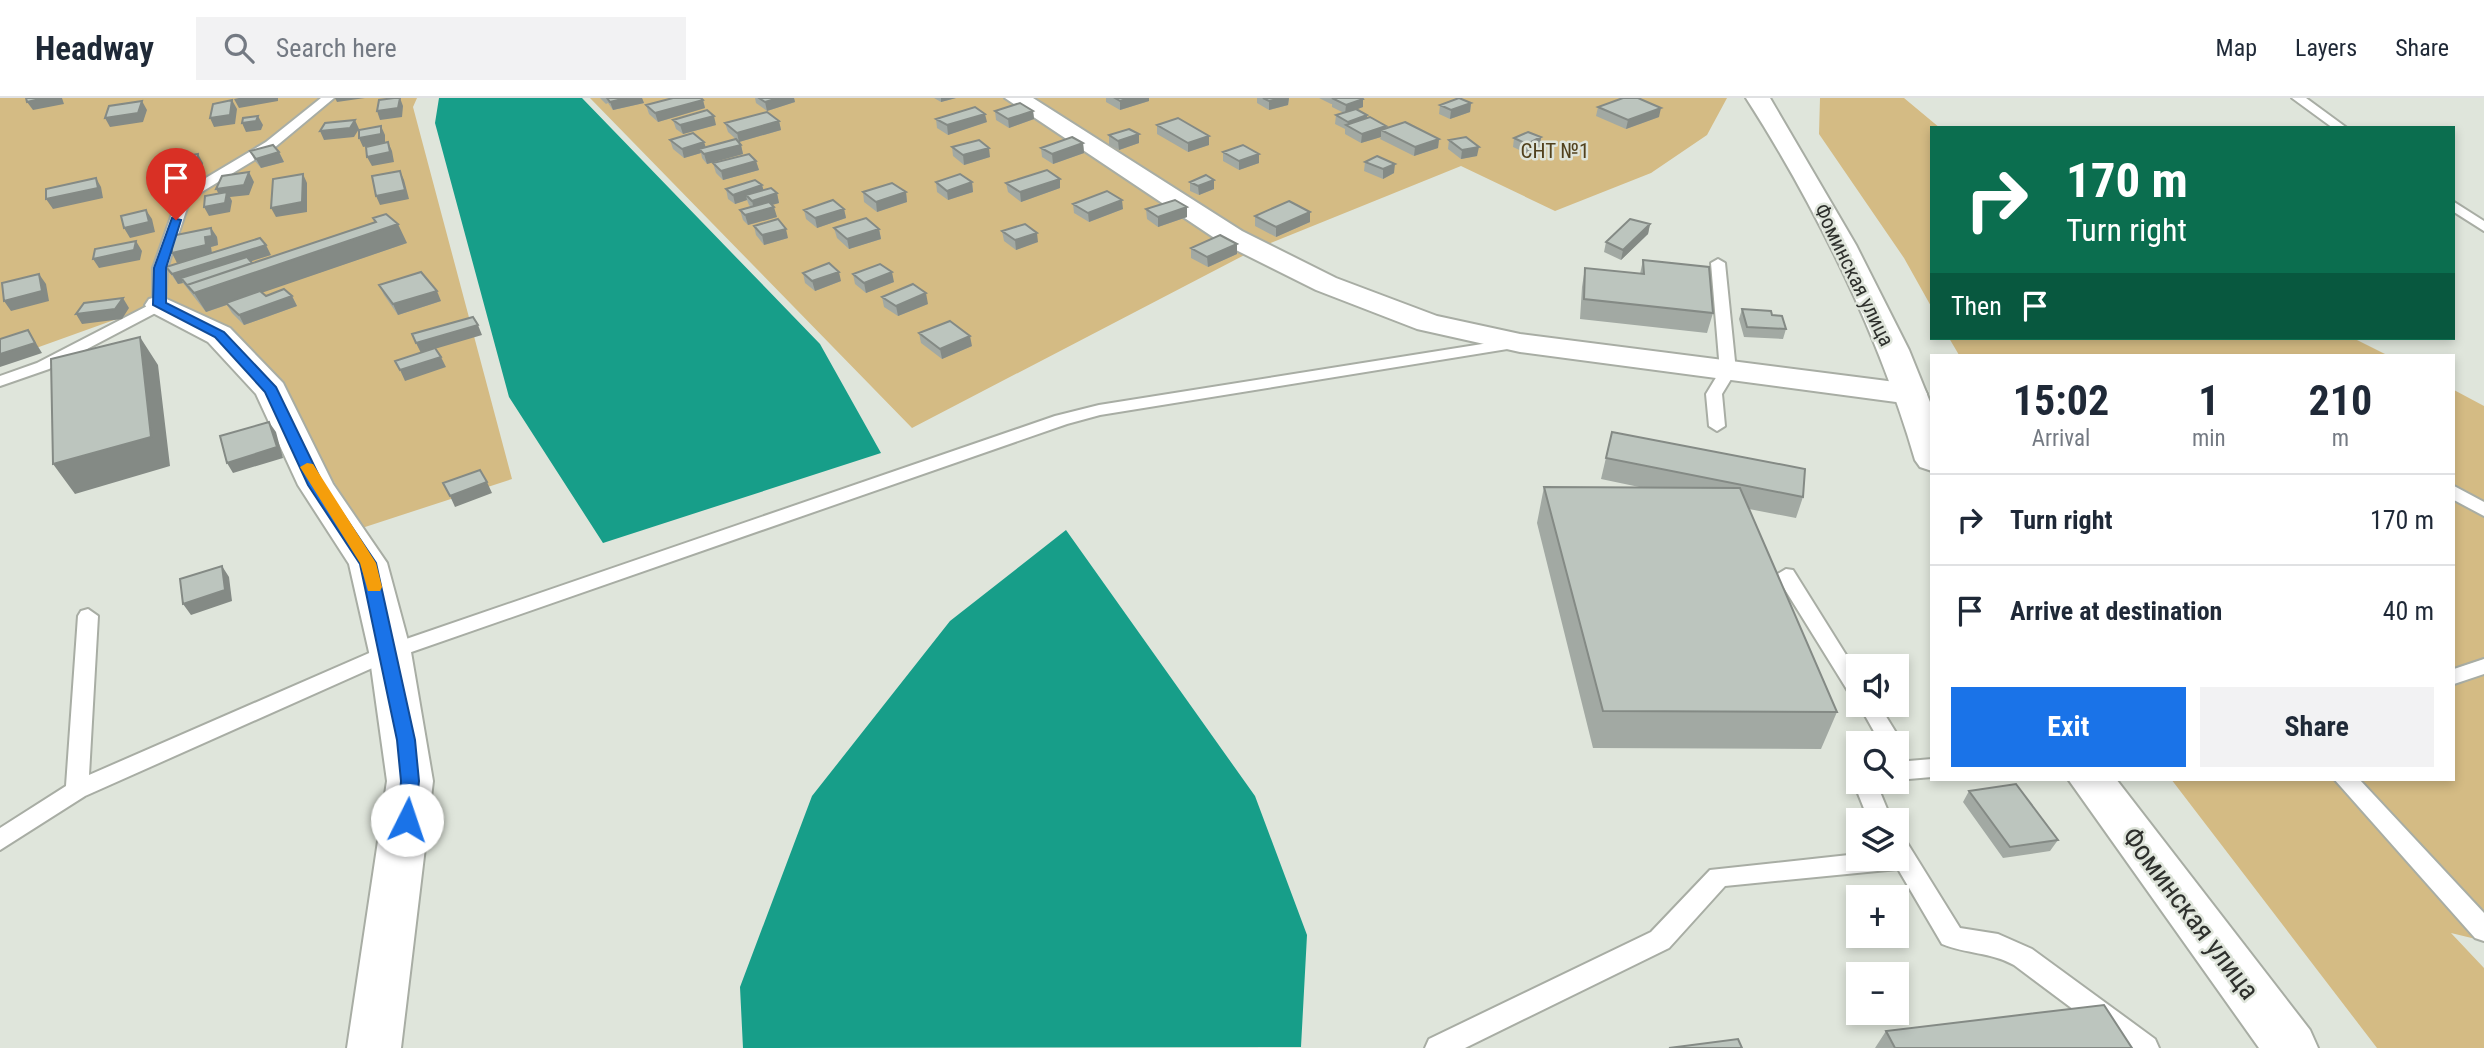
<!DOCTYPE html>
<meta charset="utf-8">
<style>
:root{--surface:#fff;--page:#f2f2f3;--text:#1f2937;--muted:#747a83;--line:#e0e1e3;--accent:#1a73e8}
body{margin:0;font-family:"Roboto Condensed",sans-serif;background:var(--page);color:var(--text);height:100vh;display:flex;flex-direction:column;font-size:26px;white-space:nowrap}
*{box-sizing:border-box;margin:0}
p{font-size:23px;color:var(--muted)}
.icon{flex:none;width:38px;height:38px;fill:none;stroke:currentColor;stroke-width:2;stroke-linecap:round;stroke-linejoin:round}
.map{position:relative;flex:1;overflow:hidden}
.panel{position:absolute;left:1930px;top:256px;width:525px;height:427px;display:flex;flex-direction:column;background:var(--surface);border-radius:0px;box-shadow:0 4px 10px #0003}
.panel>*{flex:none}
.banner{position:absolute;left:1930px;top:28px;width:525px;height:214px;border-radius:0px;box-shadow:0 4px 10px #0003;background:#0b6e4f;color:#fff;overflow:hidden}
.fabs{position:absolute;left:1846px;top:556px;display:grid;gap:14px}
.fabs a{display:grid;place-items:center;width:63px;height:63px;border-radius:0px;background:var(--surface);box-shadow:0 4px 10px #0003;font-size:35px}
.pin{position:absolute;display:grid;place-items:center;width:60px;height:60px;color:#fff;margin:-72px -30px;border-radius:50% 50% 50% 0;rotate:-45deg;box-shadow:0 0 7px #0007}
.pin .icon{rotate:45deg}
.me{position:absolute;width:77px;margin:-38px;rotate:4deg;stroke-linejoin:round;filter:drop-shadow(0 0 5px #0008)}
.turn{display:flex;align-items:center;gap:24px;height:147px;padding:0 21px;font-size:32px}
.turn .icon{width:91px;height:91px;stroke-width:2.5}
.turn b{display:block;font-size:49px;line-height:60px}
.then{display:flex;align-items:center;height:66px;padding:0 21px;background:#0003;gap:14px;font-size:26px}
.eta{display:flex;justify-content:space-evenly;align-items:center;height:119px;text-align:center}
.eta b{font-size:42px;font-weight:700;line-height:49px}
.button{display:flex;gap:14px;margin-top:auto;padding:14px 21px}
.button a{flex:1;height:80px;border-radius:0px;background:var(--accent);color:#fff;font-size:28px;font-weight:700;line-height:80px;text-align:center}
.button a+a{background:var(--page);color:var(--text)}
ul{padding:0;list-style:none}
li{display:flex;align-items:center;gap:21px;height:91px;padding:0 21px;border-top:2px solid var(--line)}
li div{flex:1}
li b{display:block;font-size:26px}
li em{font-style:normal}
header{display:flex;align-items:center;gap:42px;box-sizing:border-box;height:98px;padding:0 35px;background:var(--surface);border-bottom:2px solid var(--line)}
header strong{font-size:33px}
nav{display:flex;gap:38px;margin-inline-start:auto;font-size:24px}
.search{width:490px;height:63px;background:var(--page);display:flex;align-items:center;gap:18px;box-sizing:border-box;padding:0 24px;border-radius:0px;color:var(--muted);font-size:26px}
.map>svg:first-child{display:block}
</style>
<header>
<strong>Headway</strong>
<div class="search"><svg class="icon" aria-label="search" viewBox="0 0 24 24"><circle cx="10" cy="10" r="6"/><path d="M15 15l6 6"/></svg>Search here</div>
<nav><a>Map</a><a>Layers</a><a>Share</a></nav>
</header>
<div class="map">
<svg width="2484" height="950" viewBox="0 0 2484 950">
<rect width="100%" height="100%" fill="#dfe5db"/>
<path fill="#d4bb84" d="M0,0H417L413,9L512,381L362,430L270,279L153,208L0,263Z
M590,0H1727L1707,37L1651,75L1555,113L1461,68L1256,151L912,330Z
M1820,0H1904L1940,30H1932V210L1904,160L1819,36Z
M1949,240H2353L2387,257H1959Z
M2454,292L2484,308V843L2451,835L2484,870V950H2377L2171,681H2454Z"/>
<path fill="#179e89" d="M439,0H582L820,246L881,355L603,445L509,299L435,25Z
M1066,432L1255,698L1307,837L1301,949L743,950L740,889L812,698L950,523Z"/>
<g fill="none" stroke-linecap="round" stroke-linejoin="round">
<defs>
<path id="lane" d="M321,0H334L274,50L190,101L167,170L165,210L49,271L0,288V278L37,265L153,205V170L179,96L266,44Z
M2292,0H2306L2347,30H2333Z
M2454,104L2484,123V133L2454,114Z
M1718,161L1725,165L1736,273L1722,296L1725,328L1717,333L1709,328L1706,296L1720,273L1711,165Z
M1520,240L1528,245L1526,248L1100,317L1067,326L397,559L85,698L0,752V730L66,688L78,518L81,513L88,511L98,518L89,677L383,549L1055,318L1099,307Z
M2454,388L2484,404V418L2454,402Z
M1786,471L1793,472L1858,576V601L1851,598L1776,477Z
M2484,561V576L2454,586V571Z
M1858,605L1879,607L1903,646L1900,652L1897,653V646H1881Z
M1932,661V679L1897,682V664Z
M1858,681V684H1880L1878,689L1892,723H1869L1855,688Z
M2334,681H2359L2484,815V843L2475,840Z
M1898,740L1906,743L1960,830L1998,836L2032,851L2155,941L2159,950H2125L2014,867C1991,854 1966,856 1942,846L1898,771L1725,788L1669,850L1465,950H1425L1429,941L1651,834L1710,772L1858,756V761H1897Z"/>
<path id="street" d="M1005,0H1033L1242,133L1336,180L1437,218L1520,236L1911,286L1923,289L1927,296L1923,303L1911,306L1520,254L1417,231L1316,192L1222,145Z
M160,198L230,230L283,285L333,386L387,465L411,554L433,683L401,950H347L387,683L369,554L349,466L298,387L256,296L208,244L149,213L145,207L149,201Z"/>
<path id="secondary" d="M1746,0H1770L1856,147L1909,252L1932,309V373L1920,369L1915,362C1879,237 1816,109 1746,0Z
M2068,681H2116L2310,932L2318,950H2259Z"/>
</defs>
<use href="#lane" stroke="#a8ada4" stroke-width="4"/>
<use href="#street" stroke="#a8ada4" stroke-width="4"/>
<use href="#secondary" stroke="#a8ada4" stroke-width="4"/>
<use href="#lane" fill="#fff" fill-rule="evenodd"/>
<use href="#street" fill="#fff" fill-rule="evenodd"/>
<use href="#secondary" fill="#fff" fill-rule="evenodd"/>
</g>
<path fill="#a2a9a3" d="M600,0H642L644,5L613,12L608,5L606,6Z
M755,0H794L795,4L767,13L756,5Z
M934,0H956L941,4Z
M1106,0H1149V3L1120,12L1106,4Z
M1257,0H1289L1288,7L1269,12L1257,5Z
M1319,0H1362L1363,1V9L1357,11L1367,17V20L1386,28V30L1439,41L1438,50L1414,58L1380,41L1381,39L1361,45L1345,36V31L1335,26L1336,17L1344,15L1332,9V6H1331Z
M703,2L705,10L658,24L649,16L646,7Z
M1471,5L1470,14L1450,21L1439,16L1440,7Z
M1598,9L1659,19L1626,31L1596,18Z
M995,13H1033L1034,21L1009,30L996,22Z
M936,21L987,24L948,37L937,30Z
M673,22L716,27L683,36L676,31Z
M779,23L781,32L739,44L728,34L725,25Z
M1157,27L1209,47L1188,54L1157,36Z
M1109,37L1139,45L1119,52L1109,47Z
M1514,40L1540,49L1526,55L1513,49Z
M670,42L704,44L705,49L741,47L743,56L707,66L702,60L701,55L684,60L673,51Z
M1449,42L1477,58L1461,61L1448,51Z
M1083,45L1084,55L1053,66L1042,59L1041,50Z
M952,49L990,59L964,67L953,58Z
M250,53L279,54L284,64L261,70L255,63Z
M1223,54L1259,65L1239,72L1223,63Z
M756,63L759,72L723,82L716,75L713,65Z
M1365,64L1394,75L1383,81L1364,73Z
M1214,82V91L1199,97L1190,93V84Z
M936,84H972L973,94L948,102L937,94Z
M1006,85L1060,90L1021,104L1008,94Z
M762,87L763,92L777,95L779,105L772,107L777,119L748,127L743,122L740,112L751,109L749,107L747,102L735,106L728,101L726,91Z
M863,94H906L907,104L877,114L864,104Z
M1073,106L1123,111L1089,124L1074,115Z
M844,111L846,120L817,130L806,121L804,112Z
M1146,111L1187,119L1158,129L1147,121Z
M1310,114V124L1276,139L1255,128V118Z
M373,120L407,145L262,194L266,198H292L297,208L244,227L232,215L227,207L206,214L183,185L178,186L166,169L189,162L177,165L211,130L217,139L218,147L211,149L212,155L271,157L251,163L252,165L374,124Z
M1650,126L1648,136L1621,162L1604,154L1606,144Z
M754,128L788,140L764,147L756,137Z
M834,130L879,131L881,141L849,151L837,140Z
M1002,133L1038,144L1016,152L1004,143Z
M1237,146V156L1208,169L1191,160V150Z
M1643,162L1713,215L1707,235L1580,221L1582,189L1585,170L1640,176Z
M803,175L841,183L815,193L805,185Z
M853,176L894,184L866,195L855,186Z
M379,187L441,203L398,217L384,197Z
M882,199L928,206L898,218L884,209Z
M1742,211L1772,217L1786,231L1783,241L1744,239L1739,221Z
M919,235L972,248L942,261L921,245Z
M1612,334L1803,399L1796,420L1749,411L1837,614L1821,651L1593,650L1537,425L1544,389L1644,390L1601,381Z
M1969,693L2058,742L2050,753L2003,760L1963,704Z
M1886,933L2132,950H1875Z"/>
<path fill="#848a85" d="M44,0H62L64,6L33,12L27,4Z
M239,0H278V3L239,10L234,1Z
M335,0H365L337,4Z
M400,0L403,8L402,19L380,22L377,13Z
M607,0H642L644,5L613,12L610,4Z
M778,0H794L795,4L767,13L765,4Z
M941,0H956L941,4Z
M1129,0H1149V3L1120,12V3Z
M1281,0H1289L1288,7L1269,12V3Z
M1363,1V9L1345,16L1346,7Z
M232,2L237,11L235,26L214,29L210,20Z
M703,2L705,10L658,24L655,15Z
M142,3L147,12L143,24L110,29L105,20Z
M1471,5L1470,14L1450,21L1451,12Z
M1661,10L1659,19L1626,31L1628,22Z
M1033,13L1034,21L1009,30L1008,21Z
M985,16L987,24L948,37L947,27Z
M1367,17V26L1348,28V24Z
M258,18L263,27L261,32L246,34L242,25Z
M714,18L716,27L683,36L680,27Z
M355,22L359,31L354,39L324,42L320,33Z
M779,23L781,32L739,44L737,35Z
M381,28L385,37V45L363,49L359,40Z
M1386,28V34L1381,32V39L1361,45L1362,36Z
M1139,36V45L1119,52L1118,43Z
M1209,38V47L1188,54V45Z
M1541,39L1540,49L1526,55L1527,46Z
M1439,41L1438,50L1414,58L1415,49Z
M388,44L392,53L394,64L372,68L367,59Z
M704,44L707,53L699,51L701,55L684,60L682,51Z
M1083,45L1084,55L1053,66L1052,56Z
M741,47L743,56L707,66L704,56Z
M1479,49L1477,58L1461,61L1462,52Z
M989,50L990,59L964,67L963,57Z
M279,54L284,64L261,70L256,61Z
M198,56L203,65V77L173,83L167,74Z
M1259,56V65L1239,72V63Z
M756,63L759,72L723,82L721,73Z
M1395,66L1394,75L1383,81V71Z
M400,73L404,82L409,101L380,107L376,98Z
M249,74L254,84L249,97L230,99L232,103L230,114L209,118L204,109L221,100L216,91Z
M303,76L307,85V114L276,119L271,110Z
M96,80L101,89L103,100L53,111L46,101Z
M1060,81V90L1021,104L1020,94Z
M1214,82V91L1199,97L1198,88Z
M972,84L973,94L948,102L947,93Z
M762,87L765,97H746L747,102L735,106L733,97Z
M906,94L907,104L877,114L876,104Z
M777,95L779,105L754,112L752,103Z
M1122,102L1123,111L1089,124L1088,115Z
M774,109L777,119L748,127L745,117Z
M1187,109V119L1158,129V119Z
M844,111L846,120L817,130L815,120Z
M146,112L152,121L155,134L130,140L124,130Z
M1310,114V124L1276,139V129Z
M398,126L407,145L206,214L194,195Z
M1650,126L1648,136L1621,162L1623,152Z
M211,130L217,139L218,147L211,149L212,157L177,165L172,155L205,139Z
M786,131L788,140L764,147L762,137Z
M879,131L881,141L849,151L847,141Z
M1037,135L1038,144L1016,152L1015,142Z
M136,143L142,153L140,162L99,170L93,161Z
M1237,146V156L1208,169L1207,159Z
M266,147L271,157L184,184L181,180L183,185L178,186L172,176Z
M839,174L841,183L815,193L812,183Z
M892,174L894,184L866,195L864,185Z
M39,176L46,186L49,203L11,213L4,203Z
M437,193L441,203L398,217L393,206Z
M926,195L928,206L898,218L896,208Z
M292,198L297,208L244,227L239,217Z
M123,200L129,210L122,221L82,226L76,216Z
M478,227L482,237L421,255L416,245Z
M28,232L42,255L0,269V256Z
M970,238L972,248L942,261L940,251Z
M140,239L158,267L170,368L75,396L53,366Z
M441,259L446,269L405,283L400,272Z
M269,324L276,334L283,360L233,375L227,365Z
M487,384L492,395L455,409L450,398Z
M222,468L229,479L232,503L191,517L183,506Z"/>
<path fill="#bcc5be" stroke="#848a85" stroke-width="2" d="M26,0H44L27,4Z
M394,0H400L398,10L377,13L379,2Z
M607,0H626L610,4Z
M673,0H701L703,2L655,15L646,7Z
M759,0H778L765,4Z
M1115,0H1129L1120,3Z
M1263,0H1281L1269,3Z
M1332,0H1362L1363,1L1346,7Z
M1459,0L1471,5L1451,12L1440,7Z
M1623,0H1638L1661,10L1628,22L1598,9Z
M232,2L230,17L210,20L213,6Z
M142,3L138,15L105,20L109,8Z
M1020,5L1033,13L1008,21L995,13Z
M975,9L985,16L947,27L936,21Z
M1356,11L1367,17L1348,24L1336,17Z
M707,12L714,18L680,27L673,22Z
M767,14L779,23L737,35L725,25Z
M258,18L256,23L242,25L243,20Z
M1370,19L1386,28L1362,36L1346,27Z
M1178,20L1209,38L1188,45L1157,27Z
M355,22L350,30L320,33L325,25Z
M1405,24L1439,41L1415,49L1381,32Z
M381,28V36L359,40V32Z
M1129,31L1139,36L1118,43L1109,37Z
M1528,34L1541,39L1527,46L1514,40Z
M693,35L704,44L682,51L670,42Z
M1072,39L1083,45L1052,56L1041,50Z
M1466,39L1479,49L1462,52L1449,42Z
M736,41L741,47L704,56L699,51Z
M979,42L989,50L963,57L952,49Z
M388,44L390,54L367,59L366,49Z
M273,47L279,54L256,61L250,53Z
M1243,47L1259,56L1239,63L1223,54Z
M198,56V68L167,74L168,61Z
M749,56L756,63L721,73L713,65Z
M1377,58L1395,66L1383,71L1365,64Z
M1047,72L1060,81L1020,94L1006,85Z
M400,73L405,92L376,98L372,78Z
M249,74L244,87L216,91L222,78Z
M303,76L302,104L271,110L273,81Z
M960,76L972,84L947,93L936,84Z
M1206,77L1214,82L1198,88L1190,84Z
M96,80L98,90L46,101V91Z
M755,82L762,87L733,97L726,91Z
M892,85L906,94L876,104L863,94Z
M771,90L777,95L752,103L746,97Z
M1107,93L1122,102L1088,115L1073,106Z
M227,94L225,105L204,109L205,98Z
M833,102L844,111L815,120L804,112Z
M1175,102L1187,109L1158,119L1146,111Z
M1289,103L1310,114L1276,129L1255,118Z
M769,104L774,109L745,117L740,112Z
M146,112L149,124L124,130L121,118Z
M386,116L398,126L194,195L187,187L376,124L373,120Z
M866,120L879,131L847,141L834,130Z
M778,121L786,131L762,137L754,128Z
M1630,121L1650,126L1623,152L1606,144Z
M1025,126L1037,135L1015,142L1002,133Z
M211,130L212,138L205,139L206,147L172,155L171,138Z
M1220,137L1237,146L1207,159L1191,150Z
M260,140L266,147L172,176L166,169Z
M136,143L134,152L93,161L95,151Z
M247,159L252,165L187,187L191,192L181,180Z
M1643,162L1709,169L1713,215L1584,201L1585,170L1644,176Z
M829,165L839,174L812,183L803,175Z
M880,166L892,174L864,185L853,176Z
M421,174L437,193L393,206L379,187Z
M39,176L42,193L4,203L2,185Z
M913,186L926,195L896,208L882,199Z
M284,191L292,198L239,217L226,205L260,193L266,198Z
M123,200L115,211L76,216L84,205Z
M1742,211L1771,213L1772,217L1782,218L1786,231L1747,229Z
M473,219L478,227L416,245L412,236Z
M950,223L970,238L940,251L919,235Z
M28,232L35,245L0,256V241Z
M140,239L151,339L53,366L51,261Z
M435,250L441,259L400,272L395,263Z
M269,324L277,349L227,365L220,338Z
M1612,334L1805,371L1803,399L1606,360Z
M480,372L487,384L450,398L443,385Z
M1544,389L1740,390L1837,614L1603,613Z
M222,468L225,492L183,506L180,481Z
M2016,686L2058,742L2010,749L1969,693Z
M2104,907L2132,950H1895L1886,933Z
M1738,941L1742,950H1669Z"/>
<path fill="#1a73e8" stroke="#114b97" stroke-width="2" d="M172,120L181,122L166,170V205L224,234L276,289L323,386L376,465L415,642L419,683L414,728H400L398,722L401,683L397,642L360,466L308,387L265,294L215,239L153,207L154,170Z"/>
<path fill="#f59e0b" d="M307,365L313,366L376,465L382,489L380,493H368L360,465L300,369Z"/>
<g text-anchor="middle" stroke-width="5" stroke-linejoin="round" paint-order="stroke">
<g font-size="21" fill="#51411d" stroke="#dfe5db">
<text x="1555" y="60">СНТ №1</text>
</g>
<g font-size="21" fill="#2e302d" stroke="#dfe5db">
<text transform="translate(1854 177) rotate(64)" y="7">Фоминская улица</text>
</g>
<g font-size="28" fill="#2e302d" stroke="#dfe5db">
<text transform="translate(2191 815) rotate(53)" y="10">Фоминская улица</text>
</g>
</g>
</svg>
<div class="fabs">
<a><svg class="icon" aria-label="sound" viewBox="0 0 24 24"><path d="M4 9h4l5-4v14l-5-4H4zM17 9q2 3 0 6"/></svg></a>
<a><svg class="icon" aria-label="search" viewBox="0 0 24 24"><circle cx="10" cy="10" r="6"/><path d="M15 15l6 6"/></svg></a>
<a><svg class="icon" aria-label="layers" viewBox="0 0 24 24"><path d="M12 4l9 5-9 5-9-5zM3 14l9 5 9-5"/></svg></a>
<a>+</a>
<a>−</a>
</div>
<div class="pin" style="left:176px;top:122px;background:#d93025"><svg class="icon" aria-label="arrive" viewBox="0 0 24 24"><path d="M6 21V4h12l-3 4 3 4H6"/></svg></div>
<svg class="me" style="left:407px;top:722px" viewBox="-20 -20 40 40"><circle r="19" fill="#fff"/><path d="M0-13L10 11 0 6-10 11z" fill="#1a73e8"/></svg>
<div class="banner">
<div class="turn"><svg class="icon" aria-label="right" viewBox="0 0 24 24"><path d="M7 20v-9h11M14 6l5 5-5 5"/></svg><div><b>170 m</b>Turn right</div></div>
<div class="then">Then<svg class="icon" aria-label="arrive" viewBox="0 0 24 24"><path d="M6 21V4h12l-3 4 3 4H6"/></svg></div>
</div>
<section class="panel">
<div class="eta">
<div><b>15:02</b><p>Arrival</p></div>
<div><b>1</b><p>min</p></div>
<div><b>210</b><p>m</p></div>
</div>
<ul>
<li><svg class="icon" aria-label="right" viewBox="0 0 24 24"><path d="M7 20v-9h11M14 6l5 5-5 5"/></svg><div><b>Turn right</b></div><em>170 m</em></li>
<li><svg class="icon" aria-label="arrive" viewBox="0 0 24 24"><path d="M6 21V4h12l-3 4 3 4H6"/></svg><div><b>Arrive at destination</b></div><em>40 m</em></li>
</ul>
<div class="button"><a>Exit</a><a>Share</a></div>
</section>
</div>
